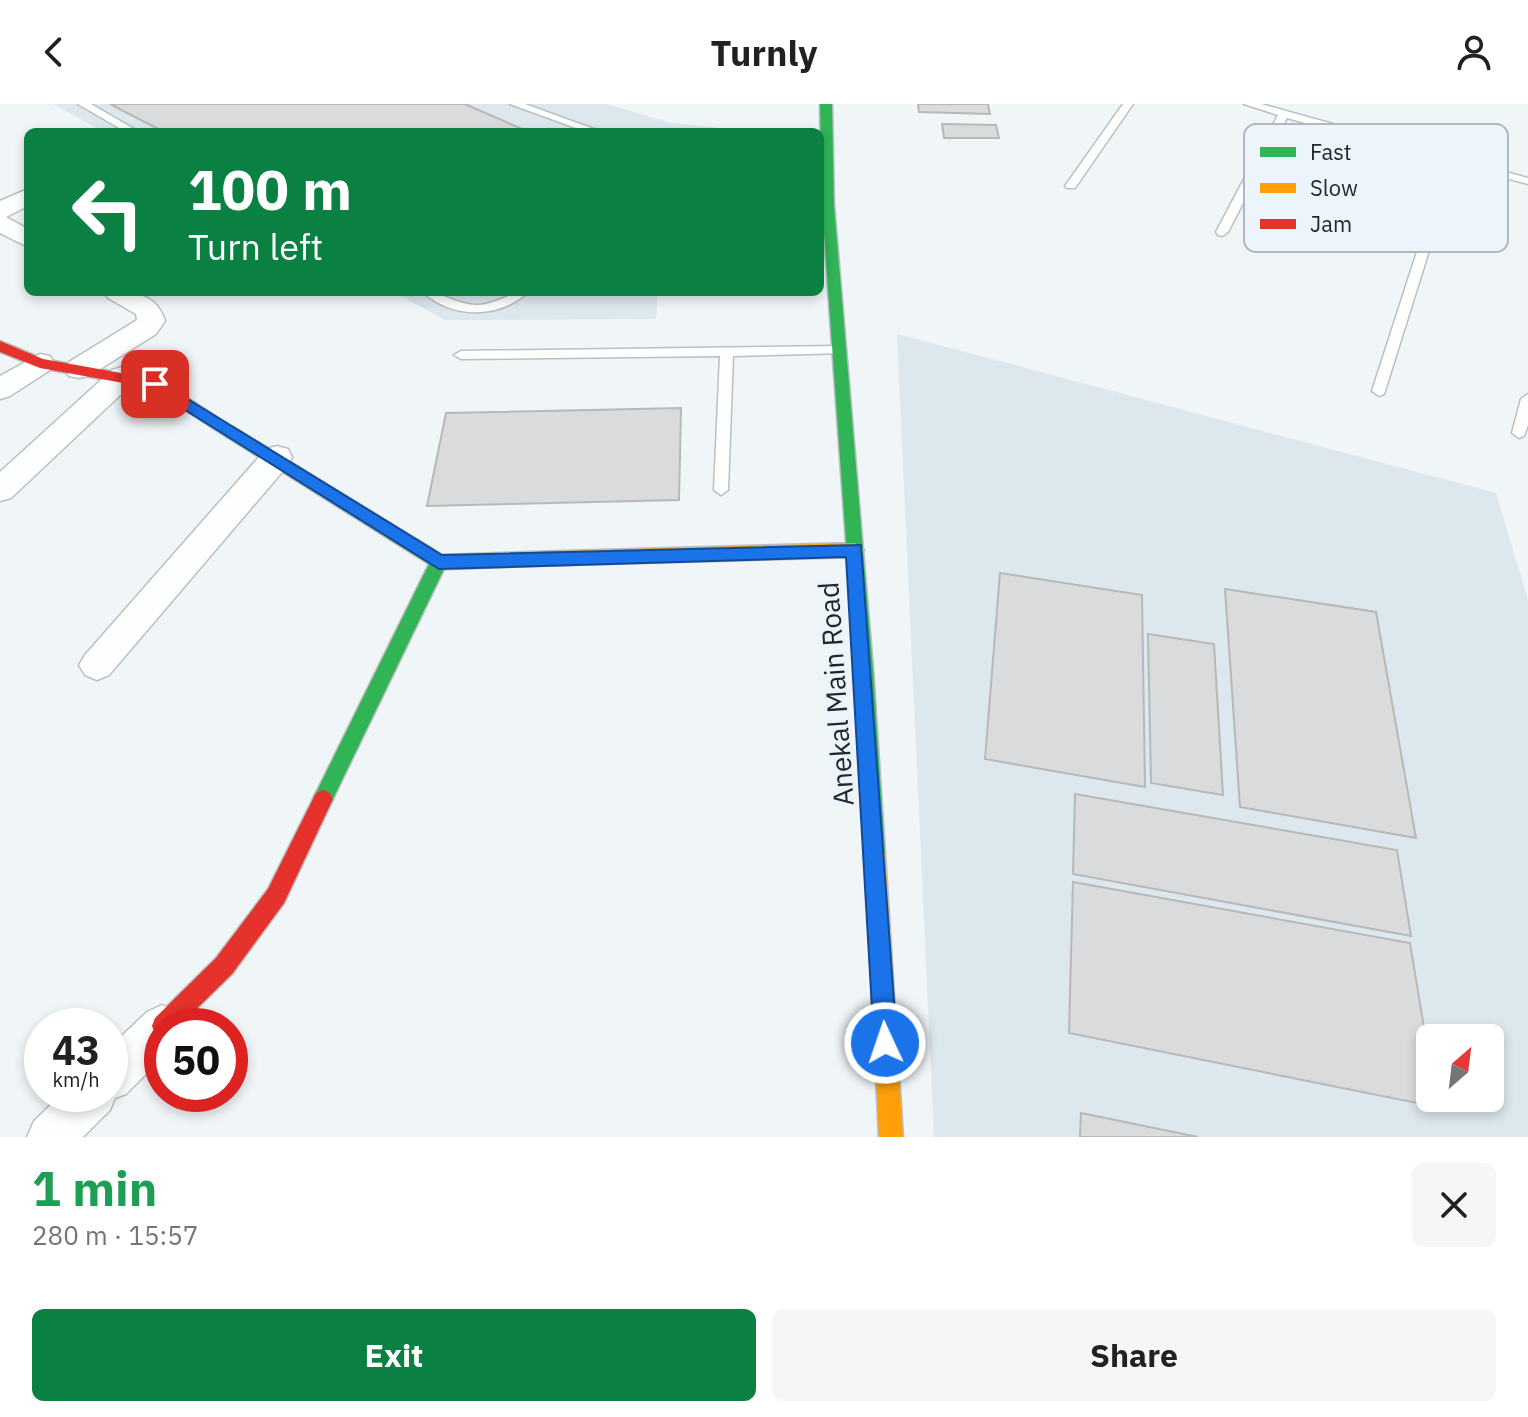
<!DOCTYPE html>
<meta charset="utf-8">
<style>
:root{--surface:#fff;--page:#f6f6f6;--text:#202124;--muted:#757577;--accent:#0b8043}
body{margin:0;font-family:"IBM Plex Sans",sans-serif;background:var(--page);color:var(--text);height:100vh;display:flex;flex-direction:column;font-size:30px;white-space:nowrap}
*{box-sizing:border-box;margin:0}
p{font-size:26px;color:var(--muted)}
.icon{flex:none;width:44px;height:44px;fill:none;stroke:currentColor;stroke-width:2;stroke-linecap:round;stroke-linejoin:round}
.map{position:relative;height:1033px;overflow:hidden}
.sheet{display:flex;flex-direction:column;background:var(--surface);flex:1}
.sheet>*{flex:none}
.hud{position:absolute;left:24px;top:24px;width:800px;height:168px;border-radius:12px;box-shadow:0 4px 12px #0003;background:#0b8043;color:#fff;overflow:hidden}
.needle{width:52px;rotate:28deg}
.fabs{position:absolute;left:1416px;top:920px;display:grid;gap:16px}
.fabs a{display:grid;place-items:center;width:88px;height:88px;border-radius:12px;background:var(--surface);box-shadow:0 4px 12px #0003;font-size:40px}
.speed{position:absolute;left:24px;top:904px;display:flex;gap:16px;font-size:40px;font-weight:700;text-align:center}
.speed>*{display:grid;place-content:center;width:104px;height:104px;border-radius:50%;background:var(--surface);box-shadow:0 4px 12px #0003;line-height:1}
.speed small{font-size:20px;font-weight:400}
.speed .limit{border:12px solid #d22;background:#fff;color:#111}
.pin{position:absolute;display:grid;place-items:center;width:68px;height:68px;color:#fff;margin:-34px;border-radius:16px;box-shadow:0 4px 12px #0006}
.me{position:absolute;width:88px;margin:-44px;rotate:357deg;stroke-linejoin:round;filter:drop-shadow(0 0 6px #0008)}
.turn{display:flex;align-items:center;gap:28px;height:168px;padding:0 32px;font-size:36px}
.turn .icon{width:104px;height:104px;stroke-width:2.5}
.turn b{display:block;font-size:56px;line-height:68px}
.round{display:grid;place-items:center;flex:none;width:84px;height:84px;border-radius:12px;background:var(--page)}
.overview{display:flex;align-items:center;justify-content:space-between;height:136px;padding:0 32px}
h1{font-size:48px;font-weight:800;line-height:60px;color:#1e9e55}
.cta{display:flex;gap:16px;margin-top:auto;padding:16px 32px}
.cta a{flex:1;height:92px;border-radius:12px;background:var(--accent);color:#fff;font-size:32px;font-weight:800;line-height:92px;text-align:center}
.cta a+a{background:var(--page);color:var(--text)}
header{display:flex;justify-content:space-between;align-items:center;height:104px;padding:0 32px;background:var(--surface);font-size:36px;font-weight:800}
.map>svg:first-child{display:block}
</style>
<header><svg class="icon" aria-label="back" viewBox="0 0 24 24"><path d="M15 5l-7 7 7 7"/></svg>Turnly<svg class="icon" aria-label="person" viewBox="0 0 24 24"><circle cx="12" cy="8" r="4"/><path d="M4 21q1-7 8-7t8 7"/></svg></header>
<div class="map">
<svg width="1528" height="1033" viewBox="0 0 1528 1033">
<rect width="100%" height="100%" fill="#f0f5f8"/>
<path fill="#dce7ee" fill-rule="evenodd" d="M53,0H607L671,19L757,28H104Z
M394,188H658L656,215L445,216Z
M897,230L1496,389L1528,496V1033H934ZM1430,934H1490V994H1430Z"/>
<path fill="#dadbdc" stroke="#b7b8b8" stroke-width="2" d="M110,0H465L529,28H164Z
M918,0H988L990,10L919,8Z
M942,20L996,21L999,34H944Z
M681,304L679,396L427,402L446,309Z
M1000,469L1142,491L1145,683L985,655Z
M1225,485L1376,508L1416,734L1240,703Z
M1148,530L1214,540L1223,691L1151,679Z
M1075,690L1397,746L1411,832L1073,770Z
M1073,778L1410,839L1430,960V994H1436L1437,1003L1069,929Z
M1081,1009L1198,1033H1080Z"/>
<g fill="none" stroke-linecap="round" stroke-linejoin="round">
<defs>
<path id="lane" d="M78,0H91L139,28H126Z
M510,0H525L602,28H587Z
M1123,0H1133L1075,84H1067L1065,82Z
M1244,0H1261L1528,74V80L1456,61L1384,290L1379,292L1372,287L1446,58L1287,14L1228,128L1222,132L1218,131L1216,128L1278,11Z
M423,188C443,188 459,202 479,201C497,200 510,188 528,188C499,215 452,215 423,188Z
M839,242L846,246L844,249L733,252L728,386L721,391L714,386L720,252L461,255L454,251L461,247Z
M1528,290V321L1524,332L1519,334L1512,329L1521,295Z"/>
<path id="street" d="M28,85V102L6,113L28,125V143L0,129V97Z
M104,188C130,188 156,187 165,217L156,230L89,272L79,274L69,272L65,265L69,258L137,216L136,210L108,194Z
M40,250L50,252L54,259L50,266L10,292L0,295V272Z
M122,263L132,266L136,273L132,280L11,394L0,397V368L112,266Z
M277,342L288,345L292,353L288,361L109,571L97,576L85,571L79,561L85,551L266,345Z
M162,901L177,908L183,922H162V954L126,990L115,994L110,1006L83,1033H27L34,1017L62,990H110V943L147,908Z"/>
<path id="fast" d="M820,0H832L834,101L873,565L885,750L882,757L875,760L868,757L865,750L855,565L822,101Z
M233,323L442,451L563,447L572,454L563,461L444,465L330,701L323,704L316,701L313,695L429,460L227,333L225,329Z"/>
<path id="slow" d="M855,439L864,446L855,453L563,461L554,454L563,447Z
M875,740L882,743L885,750L903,1033H879L865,750L868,743Z"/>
<path id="jam" d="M0,237L43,255L160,276L241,329L233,335L227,333L151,284L40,264L0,248Z
M323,686L330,689L333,695L284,799L232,870L179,922H162V933L155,930L152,922L155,914L216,854L268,785L316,689Z"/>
</defs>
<use href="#lane" stroke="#bbbfc1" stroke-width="3"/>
<use href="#street" stroke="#bbbfc1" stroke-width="3"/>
<use href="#fast" stroke="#bbbfc1" stroke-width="3"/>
<use href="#slow" stroke="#bbbfc1" stroke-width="3"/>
<use href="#jam" stroke="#bbbfc1" stroke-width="3"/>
<use href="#lane" fill="#fdfefe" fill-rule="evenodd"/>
<use href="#street" fill="#fdfefe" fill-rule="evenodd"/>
<use href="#fast" fill="#30b455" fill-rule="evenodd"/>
<use href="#slow" fill="#ff9f0a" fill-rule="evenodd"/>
<use href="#jam" fill="#e5322d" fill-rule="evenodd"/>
</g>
<path fill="#1a73e8" stroke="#114b97" stroke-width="2" d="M155,275L442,451L861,441L897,939L894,948L885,951L877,948L874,939L846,453L439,465L150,284V277Z"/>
<g text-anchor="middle" stroke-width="8" stroke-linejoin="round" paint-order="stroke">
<g font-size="28" fill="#24272a" stroke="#edf5fc">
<text transform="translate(836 590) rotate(-94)" y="10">Anekal Main Road</text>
</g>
</g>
<rect x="1244" y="20" width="264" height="128" rx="12" fill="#edf5fc" stroke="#b1b7bd" stroke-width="2"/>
<rect x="1260" y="43" width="36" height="10" fill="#30b455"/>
<rect x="1260" y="79" width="36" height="10" fill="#ff9f0a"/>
<rect x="1260" y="115" width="36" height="10" fill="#e5322d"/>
<g font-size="22" fill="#24272a">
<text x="1310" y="56">Fast</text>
<text x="1310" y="92">Slow</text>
<text x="1310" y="128">Jam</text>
</g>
</svg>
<div class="fabs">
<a><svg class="needle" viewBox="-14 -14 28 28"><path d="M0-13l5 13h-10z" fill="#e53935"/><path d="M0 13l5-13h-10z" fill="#757577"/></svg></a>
</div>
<div class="speed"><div>43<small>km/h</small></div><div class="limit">50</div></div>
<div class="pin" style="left:155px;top:280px;background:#d93025"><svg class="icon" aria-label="arrive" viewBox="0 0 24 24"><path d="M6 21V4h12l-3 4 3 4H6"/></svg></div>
<svg class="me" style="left:885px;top:939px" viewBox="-20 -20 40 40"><circle r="17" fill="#1a73e8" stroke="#fff" stroke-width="3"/><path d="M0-11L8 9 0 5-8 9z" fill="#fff"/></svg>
<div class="hud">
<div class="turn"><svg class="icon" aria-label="left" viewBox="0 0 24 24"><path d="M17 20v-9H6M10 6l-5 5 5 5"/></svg><div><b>100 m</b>Turn left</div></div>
</div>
</div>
<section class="sheet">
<div class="overview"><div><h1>1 min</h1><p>280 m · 15:57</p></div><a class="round"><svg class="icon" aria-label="close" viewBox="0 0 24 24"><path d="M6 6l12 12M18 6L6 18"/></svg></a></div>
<div class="cta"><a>Exit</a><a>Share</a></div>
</section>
